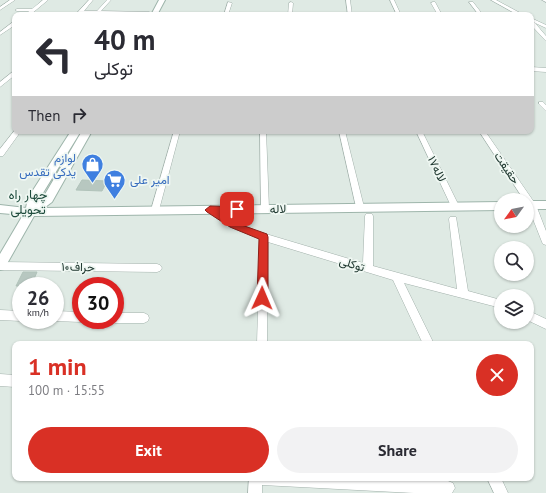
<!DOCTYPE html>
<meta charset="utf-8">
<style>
:root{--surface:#fff;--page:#f2f2f3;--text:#2b2b33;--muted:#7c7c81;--accent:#d93025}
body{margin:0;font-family:"PT Sans",Vazirmatn,sans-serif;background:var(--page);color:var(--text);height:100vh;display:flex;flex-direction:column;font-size:15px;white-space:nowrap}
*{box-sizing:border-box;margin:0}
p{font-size:13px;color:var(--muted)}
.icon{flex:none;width:22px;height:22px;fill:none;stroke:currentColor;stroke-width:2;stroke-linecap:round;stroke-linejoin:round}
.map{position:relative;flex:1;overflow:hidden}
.sheet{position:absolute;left:12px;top:341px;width:522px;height:140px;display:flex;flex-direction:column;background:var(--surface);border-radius:8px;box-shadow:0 1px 3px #0004}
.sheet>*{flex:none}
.hud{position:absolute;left:12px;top:12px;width:522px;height:122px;border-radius:8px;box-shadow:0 1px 3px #0004;background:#fff;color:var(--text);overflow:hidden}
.needle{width:26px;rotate:237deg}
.controls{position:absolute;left:494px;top:193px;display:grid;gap:8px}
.controls a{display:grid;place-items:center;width:40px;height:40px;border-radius:50%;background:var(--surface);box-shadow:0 1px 3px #0004;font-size:20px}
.speed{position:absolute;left:12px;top:277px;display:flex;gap:8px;font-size:20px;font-weight:700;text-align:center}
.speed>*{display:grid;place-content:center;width:52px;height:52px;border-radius:50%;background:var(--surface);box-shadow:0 1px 3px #0004;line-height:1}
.speed small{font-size:10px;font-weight:400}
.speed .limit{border:6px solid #d22;background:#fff;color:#111}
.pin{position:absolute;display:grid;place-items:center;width:34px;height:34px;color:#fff;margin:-17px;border-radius:8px;box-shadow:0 2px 6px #0006}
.me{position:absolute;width:44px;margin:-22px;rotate:1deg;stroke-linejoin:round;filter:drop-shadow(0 0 3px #0008)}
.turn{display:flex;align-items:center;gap:14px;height:84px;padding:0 16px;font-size:18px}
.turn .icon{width:52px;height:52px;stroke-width:2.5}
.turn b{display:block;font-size:28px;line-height:34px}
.then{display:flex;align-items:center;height:38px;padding:0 16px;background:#0003;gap:8px;font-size:15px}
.round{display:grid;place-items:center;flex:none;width:42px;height:42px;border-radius:21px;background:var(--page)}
.headline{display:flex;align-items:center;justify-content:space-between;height:68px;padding:0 16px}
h1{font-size:24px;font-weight:700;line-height:30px;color:var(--accent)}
.button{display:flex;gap:8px;margin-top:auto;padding:8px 16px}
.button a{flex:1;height:46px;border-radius:24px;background:var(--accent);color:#fff;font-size:16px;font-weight:700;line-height:46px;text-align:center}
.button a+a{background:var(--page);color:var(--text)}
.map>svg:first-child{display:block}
</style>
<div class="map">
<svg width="546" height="493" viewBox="0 0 546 493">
<rect width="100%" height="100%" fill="#dfeae4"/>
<path fill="#b7c7c0" stroke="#b1c3ba" d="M82,180L107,181L102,191L76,190Z
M23,272H37L31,286H16Z"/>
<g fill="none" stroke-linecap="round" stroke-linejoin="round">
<defs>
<path id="street" d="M10,0H15L0,10V7Z
M43,0H48L30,15H25L29,11H17L15,10L17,9H32Z
M89,0H93L84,11H97L107,0H111L101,11L149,12L151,13L149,14L82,13L77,15V13Z
M346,0H350L352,15H348Z
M390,0H394L401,15H397Z
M491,0H496L524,15H518Z
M542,0H546V2Z
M228,2L232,3L228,15H224Z
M291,2L293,3L292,15H288L289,3Z
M433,2H435L442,15H438L431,3Z
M469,2H473L483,15H479Z
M531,18L546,25V28L531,21Z
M13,22H15V25L0,35V32Z
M531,23H535L546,36V41L531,25Z
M531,67L546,68V72L531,71Z
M15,70V75L0,87V82Z
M539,102H543L546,105V111L539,104Z
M15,130L21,131L3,156H0V149Z
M174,131H180L159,210L155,213L151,210Z
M260,131H266L269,209L265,212L261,209Z
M339,131H345L364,207L360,210L356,207Z
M416,131H422L459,206L458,208H452L451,206Z
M479,131H485L536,205L546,231V245L543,244L542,242L527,204V200H524Z
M209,206L236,223L266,234L363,263L365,216L366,214H372L373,216V266L457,289L449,219L450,217H456L468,291L501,300V308L404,283L434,344H423L393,280L268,242L267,344H257L260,239L230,227L206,211L205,209L206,207Z
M0,262L157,264L160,265L162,268L160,271L157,272L0,270Z
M0,310L21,311V320H23L21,321L0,320Z
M527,310L546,319V329L527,320Z
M55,311L81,312V320H85L81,322L55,321L53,320H55Z
M115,313H144L148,315L149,318L148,321L144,323H115L111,320H115Z
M0,374L15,375V387L0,386Z
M249,478H386L448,481L453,483L455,488L452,493H414L262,485V493H248Z
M487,478H501L508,493H494Z"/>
<path id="secondary" d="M159,0H165L157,15H151Z
M71,131H81L38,201L44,196L82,131H92L52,202L44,208L501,202V210L34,216L4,269L0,270V254L23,215L0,213V205L26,208L28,198Z
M527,201H546V209H527Z"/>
</defs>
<use href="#street" stroke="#a2b1ab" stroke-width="1"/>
<use href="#secondary" stroke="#9eb5ab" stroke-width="2"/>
<use href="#street" fill="#fff" fill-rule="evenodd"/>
<use href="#secondary" fill="#fff" fill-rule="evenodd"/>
</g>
<path fill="#d93025" stroke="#8d1f18" d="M210,206L240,207L241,209L240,211L220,212L236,223L267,234L268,237V298L266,301L262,302L259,301L257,298L259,239L230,227L207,212L205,210Z"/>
<defs>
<symbol id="shop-pin" viewBox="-11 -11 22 30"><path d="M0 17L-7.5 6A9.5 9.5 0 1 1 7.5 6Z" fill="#3f7fe0" stroke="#eff7f2"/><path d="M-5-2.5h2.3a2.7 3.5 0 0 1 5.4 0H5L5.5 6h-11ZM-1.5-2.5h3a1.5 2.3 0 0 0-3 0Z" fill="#fff"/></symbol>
<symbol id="supermarket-pin" viewBox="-11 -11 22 30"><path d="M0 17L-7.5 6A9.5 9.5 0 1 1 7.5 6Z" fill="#3f7fe0" stroke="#eff7f2"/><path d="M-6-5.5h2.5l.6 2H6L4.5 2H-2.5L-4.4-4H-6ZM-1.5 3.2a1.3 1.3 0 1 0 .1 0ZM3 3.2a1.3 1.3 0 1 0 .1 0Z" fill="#fff"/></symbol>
</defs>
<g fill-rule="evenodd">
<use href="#shop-pin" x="80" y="152" width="25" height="34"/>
<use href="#supermarket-pin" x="102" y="168" width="25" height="34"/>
</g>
<g text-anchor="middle" stroke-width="3.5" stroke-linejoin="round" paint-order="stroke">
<g font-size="12" fill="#366cbe" stroke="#eff7f2" text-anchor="end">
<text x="76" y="162">لوازم<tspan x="76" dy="14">یدکی تقدس</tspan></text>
<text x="130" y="184" text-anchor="start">امیر علی</text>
</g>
<g font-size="12" fill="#203931" stroke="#eff7f2">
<text transform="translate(507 168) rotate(56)" y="4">حقیقت</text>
<text transform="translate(437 169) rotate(64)" y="4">لاله۱۷</text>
<text transform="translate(278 209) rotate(-1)" y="4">لاله</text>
<text transform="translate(352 264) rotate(17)" y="4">توکلی</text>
<text transform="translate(78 267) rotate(1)" y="4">حراف۱۰</text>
</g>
<g font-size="13" fill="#1d4b3c" stroke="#eff7f2">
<text x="28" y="199">چهار راه<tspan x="28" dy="15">تحویلی</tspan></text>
</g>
</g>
</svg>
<div class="controls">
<a><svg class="needle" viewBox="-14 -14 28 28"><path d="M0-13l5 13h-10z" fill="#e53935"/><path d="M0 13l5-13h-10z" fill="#7c7c81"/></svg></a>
<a><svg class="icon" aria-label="search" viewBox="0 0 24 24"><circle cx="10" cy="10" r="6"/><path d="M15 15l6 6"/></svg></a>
<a><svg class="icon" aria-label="layers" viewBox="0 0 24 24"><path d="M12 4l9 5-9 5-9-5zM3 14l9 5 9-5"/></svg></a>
</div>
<div class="speed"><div>26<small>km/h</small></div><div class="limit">30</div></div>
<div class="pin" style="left:237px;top:209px;background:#d93025"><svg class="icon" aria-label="arrive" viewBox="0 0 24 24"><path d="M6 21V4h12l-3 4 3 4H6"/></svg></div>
<svg class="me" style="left:262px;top:298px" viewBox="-20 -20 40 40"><path d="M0-17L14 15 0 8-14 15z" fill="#d93025" stroke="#fff" stroke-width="4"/></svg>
<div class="hud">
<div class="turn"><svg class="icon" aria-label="left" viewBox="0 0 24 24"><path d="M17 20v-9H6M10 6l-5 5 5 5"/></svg><div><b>40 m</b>توکلی</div></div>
<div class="then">Then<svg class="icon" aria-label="right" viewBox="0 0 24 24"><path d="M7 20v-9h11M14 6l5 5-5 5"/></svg></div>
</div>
<section class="sheet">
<div class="headline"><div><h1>1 min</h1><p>100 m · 15:55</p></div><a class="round" style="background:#d93025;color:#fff"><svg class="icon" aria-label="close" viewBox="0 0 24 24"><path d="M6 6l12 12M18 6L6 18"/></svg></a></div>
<div class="button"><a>Exit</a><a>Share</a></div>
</section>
</div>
